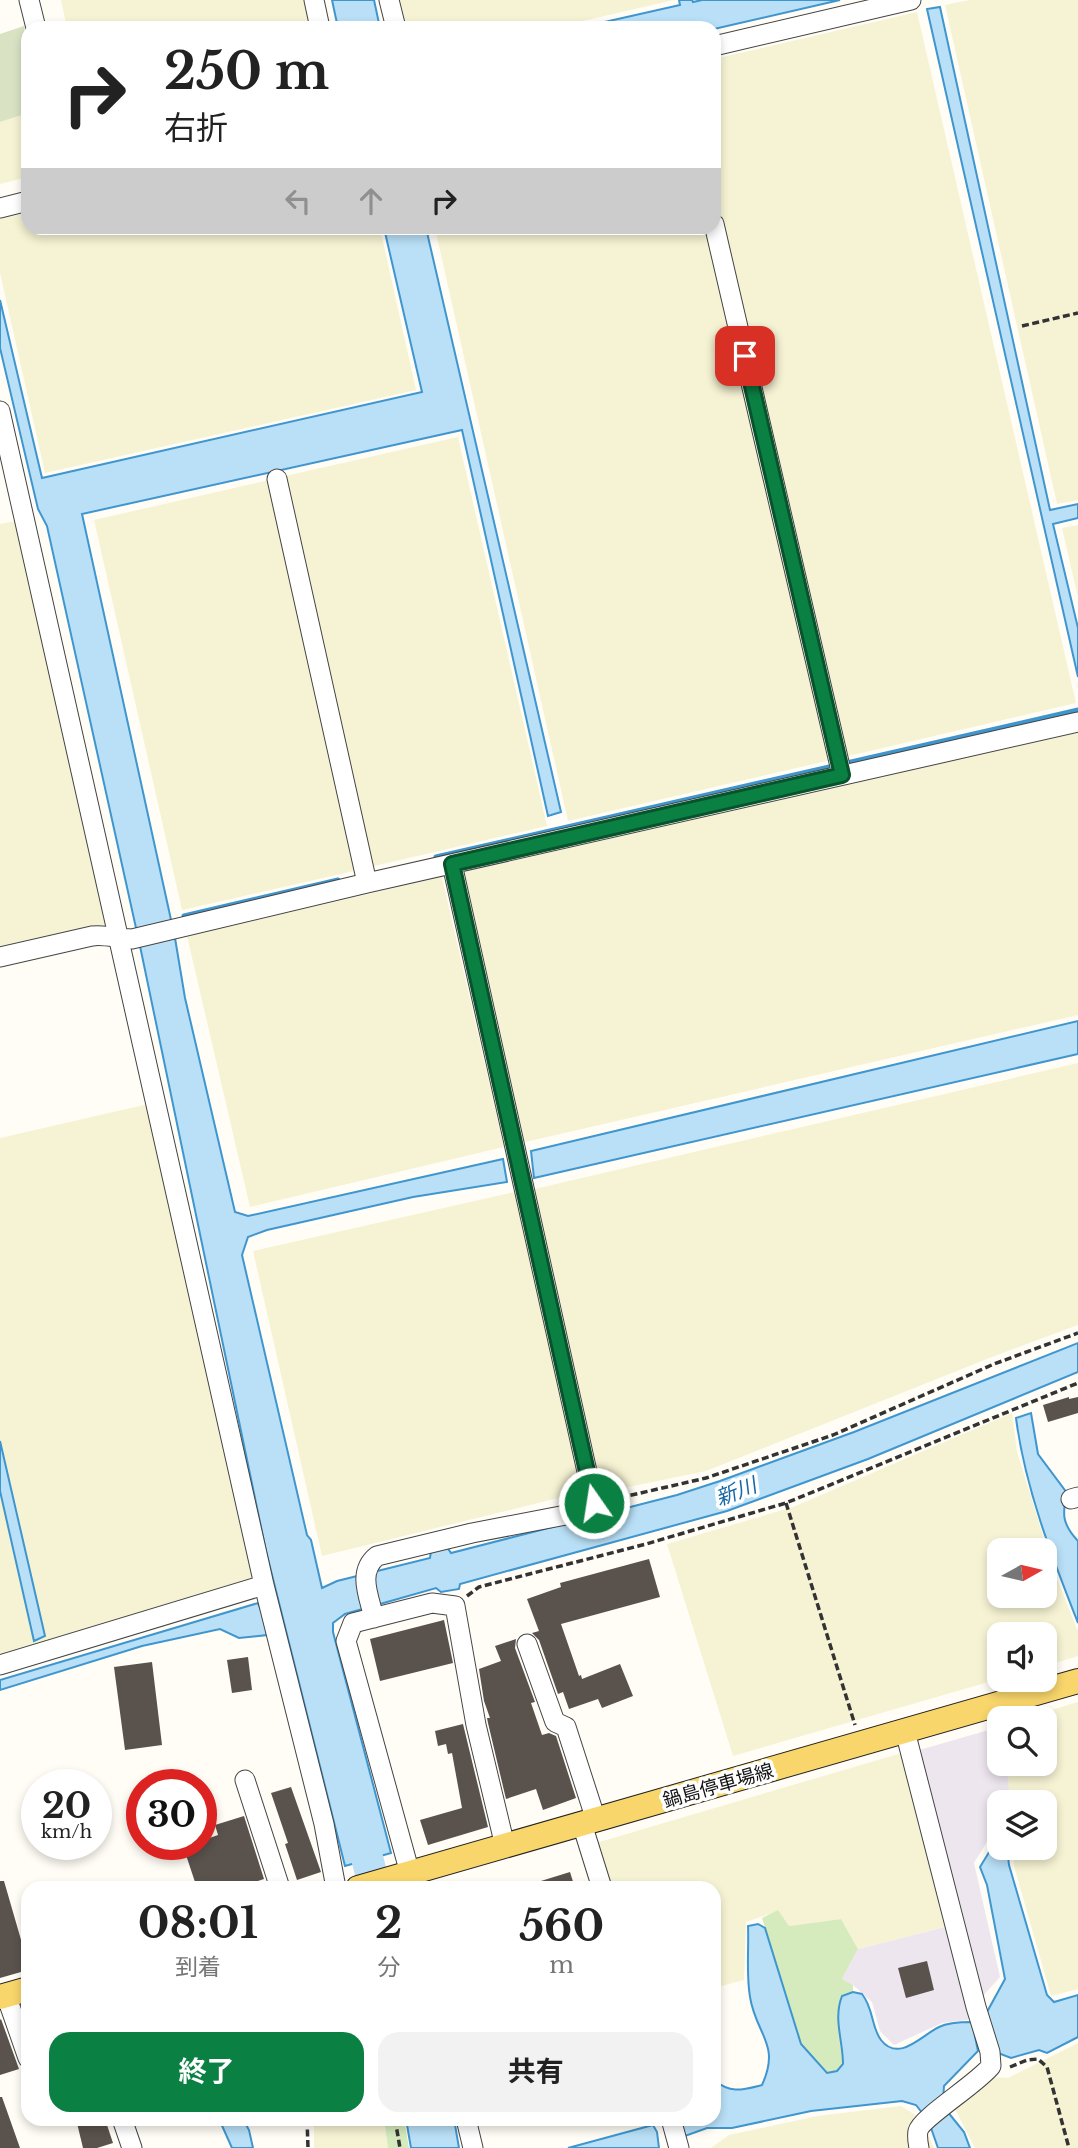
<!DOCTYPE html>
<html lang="ja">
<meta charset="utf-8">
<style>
:root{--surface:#fff;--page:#f2f2f2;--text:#222;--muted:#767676;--accent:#0b8043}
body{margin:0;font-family:"Libre Baskerville","Noto Sans JP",serif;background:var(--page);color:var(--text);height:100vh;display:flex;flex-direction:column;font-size:26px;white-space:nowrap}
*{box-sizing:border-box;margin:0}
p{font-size:23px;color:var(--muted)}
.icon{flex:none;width:38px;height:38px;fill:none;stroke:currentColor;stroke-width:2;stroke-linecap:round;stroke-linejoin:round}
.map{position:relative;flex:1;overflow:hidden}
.details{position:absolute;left:21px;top:1881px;width:700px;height:245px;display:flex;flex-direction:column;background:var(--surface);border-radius:21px;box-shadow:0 4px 10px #0003}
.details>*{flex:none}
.hud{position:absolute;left:21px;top:21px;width:700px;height:214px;border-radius:21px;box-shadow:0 4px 10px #0003;background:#fff;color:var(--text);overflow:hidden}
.needle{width:46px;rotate:82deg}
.controls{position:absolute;left:987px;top:1538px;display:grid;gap:14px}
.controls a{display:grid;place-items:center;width:70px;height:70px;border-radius:14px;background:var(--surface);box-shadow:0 4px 10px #0003;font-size:35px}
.speed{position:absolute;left:21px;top:1769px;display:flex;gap:14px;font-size:35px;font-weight:700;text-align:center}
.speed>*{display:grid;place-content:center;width:91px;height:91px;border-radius:50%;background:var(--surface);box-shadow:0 4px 10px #0003;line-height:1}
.speed small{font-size:18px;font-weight:400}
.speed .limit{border:10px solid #d22;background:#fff;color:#111}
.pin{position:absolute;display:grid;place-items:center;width:60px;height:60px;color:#fff;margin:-30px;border-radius:14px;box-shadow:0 4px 10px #0006}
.me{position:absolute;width:77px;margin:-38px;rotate:347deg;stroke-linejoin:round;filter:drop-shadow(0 0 5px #0008)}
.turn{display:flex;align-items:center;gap:24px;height:147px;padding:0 28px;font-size:32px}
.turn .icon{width:91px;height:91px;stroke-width:2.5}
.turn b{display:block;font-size:49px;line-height:60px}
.lanes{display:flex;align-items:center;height:66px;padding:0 28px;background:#0003;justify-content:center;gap:35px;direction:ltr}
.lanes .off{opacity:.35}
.eta{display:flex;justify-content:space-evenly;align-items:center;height:119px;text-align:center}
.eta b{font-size:42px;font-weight:700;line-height:49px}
.action{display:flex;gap:14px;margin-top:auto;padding:14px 28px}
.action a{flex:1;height:80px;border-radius:21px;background:var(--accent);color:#fff;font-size:28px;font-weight:700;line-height:80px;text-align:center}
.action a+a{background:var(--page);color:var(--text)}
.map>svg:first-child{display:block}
</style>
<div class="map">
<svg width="1078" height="2148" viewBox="0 0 1078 2148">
<rect width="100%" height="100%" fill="#fffdf5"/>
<path fill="#eee6ef" d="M999,1727V1764H1007L1010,1802H999V1833L988,1840L974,1863L1000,1977L971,2009L974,2019L942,2023L894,2045L880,2031L872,2002L853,1985L842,1979L858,1949L960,1923L916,1751Z"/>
<path fill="#f6f3d4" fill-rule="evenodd" d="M61,0H306L312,28H67Z
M396,0H674L552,28H403Z
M969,0H1078V500L1057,504L945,5Z
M917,12L1076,703L844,757L714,193V59Z
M28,113V177L0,184V122Z
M28,213V228H380L416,390L45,473L0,273V219Z
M435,228H708L831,760L568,821Z
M458,437L547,826L370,867L281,477Z
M269,480L358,870L182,910L94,520Z
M16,521L106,925L0,950V524Z
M1078,525V598L1062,528Z
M1078,730V1015L521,1143L461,873Z
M442,877L504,1147L250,1207L187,936Z
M1078,1063V1325L992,1357L706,1471L599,1493L530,1190Z
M148,1104L255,1581L0,1657V1138Z
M514,1192L583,1492L322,1556L253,1251Z
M1012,1413L1017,1452L1053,1568L1078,1632V1656L1045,1666V1634H999V1679L733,1756L667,1544L793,1507ZM999,1550H1045V1596H999Z
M1078,1702V1989L1051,1996L1014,1866L1013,1848H1045V1802H1010L1007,1764H1045V1718H1025Z
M905,1752L948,1926L858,1949L841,1919L789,1926L778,1911L746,1922L744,1980L714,1988V1888H609L596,1843Z
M1078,2043V2148H975L954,2107L988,2077L1008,2078Z
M901,2106L920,2118L934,2148H711L729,2135L817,2116Z
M314,2119H384L388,2148H314Z"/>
<path fill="#d5ebbd" d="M778,1910L789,1926L841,1919L858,1949L842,1979L853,1985V1992L842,1996L838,2024L843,2047V2064L837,2071L827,2073L801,2044L762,1918Z
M384,2119H404L409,2148H388Z"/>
<path fill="#d9e3c4" d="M24,26L28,49V113L0,122V34Z"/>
<path fill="#b9e0f7" stroke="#3f96cf" stroke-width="2" d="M332,0H374L380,28H338Z
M679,0H692L693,2L702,0H840L714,29L578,28L680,5Z
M940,7L1050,510L1078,504V518L1053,524L1078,628V677L927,9Z
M384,228H426L561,812L548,816L462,430L82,514L175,938L185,998L235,1212L248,1216L503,1159L507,1182L413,1197L267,1230L248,1237L242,1255L307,1535L311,1540L322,1588L337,1581L430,1558L431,1551L447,1547L451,1553L677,1495L720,1481L854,1432L1078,1343V1372L868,1459L727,1511L460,1584L459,1589L441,1592L436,1588L345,1614L333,1623V1632L391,1853L345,1866L266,1551L140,946L47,526L38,509L0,348V300L42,478L422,392Z
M1078,1021V1054L534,1178L531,1151Z
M1031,1413L1038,1454L1067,1493C1062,1514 1062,1524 1078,1541V1623C1052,1557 1025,1488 1016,1418Z
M0,1441L45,1636L34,1641L0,1491Z
M258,1603L264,1617L267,1635L239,1638L220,1629L142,1646L0,1690V1680Z
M999,1842V1848H1007L1009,1865L1047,1995L1054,2002L1078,1995V2037L1047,2053L1039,2050L1011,2058L998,2053L987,2012L1005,1979L987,1885L980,1867L994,1844Z
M758,1924L765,1928L801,2044L827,2073L837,2071L843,2064C843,2040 833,2019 842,1996L853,1992L862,1994C874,2009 871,2027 881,2040C899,2063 922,2035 939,2027C949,2022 962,2022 972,2022L978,2051L944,2086L943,2101L923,2114L916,2105L902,2101L811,2111L732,2128H707L685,2136L680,2119H714V2080C731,2094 742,2090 762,2085C781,2044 756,2035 750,1997C746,1974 749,1950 748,1926Z
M947,2111L964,2132L970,2148H938L930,2125Z
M219,2119H243L249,2130L253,2148H232Z
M406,2119H454L459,2148H411Z
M653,2125L657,2132L659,2148H568Z"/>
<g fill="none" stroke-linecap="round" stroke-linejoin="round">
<path stroke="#3f96cf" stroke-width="5" d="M436,857L1078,710
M184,916L338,880"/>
<path stroke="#b9e0f7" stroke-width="32" d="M357,1820L375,1888"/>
</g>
<path fill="#5a524d" d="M1069,1397V1399L1078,1397V1413L1048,1422L1043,1405Z
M649,1559L660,1597L561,1624L579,1676L581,1675L582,1679L620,1664L633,1696L602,1708L598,1699L569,1709L563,1692L558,1694L539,1640L532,1633L539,1631L527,1599L561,1587L560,1583Z
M444,1620L453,1663L380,1681L370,1639Z
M516,1639L515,1648L535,1702L531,1703L542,1735L549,1733L556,1736L576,1798L543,1810L536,1789L506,1799L488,1723L487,1718H490L484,1701L479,1669L501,1661L495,1646Z
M248,1657L252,1690L232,1693L227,1660Z
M152,1662L162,1745L125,1750L114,1667Z
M463,1724L488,1827L428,1845L420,1820L462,1808L452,1753L448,1754L446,1744L438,1746L435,1731Z
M291,1787L321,1872L297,1880L285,1844L288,1843L271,1793Z
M244,1816L264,1879L237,1888H197L185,1852L198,1848L196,1844H201V1841L218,1835L215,1825Z
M570,1872L575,1888H528V1885Z
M0,1881H4L28,1964V1970L0,1978Z
M927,1961L934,1990L906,1998L898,1968Z
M1,2019L19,2069L0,2075V2020Z
M0,2097H2L20,2148H0Z
M76,2119H105L113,2143L97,2148H83Z"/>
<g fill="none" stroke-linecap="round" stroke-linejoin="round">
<defs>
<path id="minor" d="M29,0L36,28
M314,0L320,28
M389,0L396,28
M714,46L911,0
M0,208L28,201
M714,224L842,775
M0,411L264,1585L324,1824L336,1888
M277,479L367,883
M0,957L92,936C106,934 118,939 132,939L367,883L1078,722
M1071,1499L1078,1497
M374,1618C369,1596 357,1572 377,1556L472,1533L576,1513L594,1503L452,864
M527,1644L555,1722L566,1727L596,1820
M0,1665L264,1585
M905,1731L976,2007L990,2052L991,2066C978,2083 921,2118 918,2131C917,2136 918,2143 919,2148
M245,1780L280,1888
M582,1824L602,1888
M414,1888L346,1641L353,1623L432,1603L455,1606L476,1725L505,1846
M6,1995L28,2058
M122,2119L132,2148
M466,2119L473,2148
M671,2119L679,2148"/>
<path id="major" d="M358,1888L1078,1681
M0,1997L28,1989"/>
</defs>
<use href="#minor" stroke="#444" stroke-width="21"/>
<use href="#major" stroke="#222" stroke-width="26"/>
<path stroke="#333" stroke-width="3.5" stroke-dasharray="7 3.5" stroke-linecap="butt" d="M1022,326L1078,313
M610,1500L706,1478L833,1435L994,1364L1078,1333
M786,1503L855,1725
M467,1596L479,1587L646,1544L786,1503L1078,1383
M1010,2067L1027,2060L1038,2059L1047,2067L1069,2148
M307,2119L308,2148
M395,2119L400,2148"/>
<use href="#minor" stroke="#fff" stroke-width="19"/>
<use href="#major" stroke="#f9d66b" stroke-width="24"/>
</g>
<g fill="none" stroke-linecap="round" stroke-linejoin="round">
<defs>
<path id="route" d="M594,1503L452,864L842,775L745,356"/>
</defs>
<use href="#route" stroke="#07532c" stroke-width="18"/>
<use href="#route" stroke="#0b8043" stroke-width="12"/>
</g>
<g text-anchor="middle" stroke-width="7" stroke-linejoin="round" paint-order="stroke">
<g font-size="19" fill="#111" stroke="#fff">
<text transform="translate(718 1785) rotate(-16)" y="7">鍋島停車場線</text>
</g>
<g font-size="21" font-style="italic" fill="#1768a6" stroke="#fff">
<text transform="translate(736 1492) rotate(-21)" y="7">新川</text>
</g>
</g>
</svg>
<div class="controls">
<a><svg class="needle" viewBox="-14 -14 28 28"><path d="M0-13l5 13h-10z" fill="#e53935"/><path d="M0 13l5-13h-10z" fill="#767676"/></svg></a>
<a><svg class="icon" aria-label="sound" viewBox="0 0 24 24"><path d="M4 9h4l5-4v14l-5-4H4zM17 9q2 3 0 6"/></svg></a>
<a><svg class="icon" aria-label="search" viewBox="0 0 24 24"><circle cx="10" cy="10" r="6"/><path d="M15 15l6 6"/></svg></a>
<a><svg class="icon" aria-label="layers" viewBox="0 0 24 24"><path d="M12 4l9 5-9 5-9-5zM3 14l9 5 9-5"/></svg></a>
</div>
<div class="speed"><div>20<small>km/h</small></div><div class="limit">30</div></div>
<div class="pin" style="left:745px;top:356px;background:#d93025"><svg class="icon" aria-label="arrive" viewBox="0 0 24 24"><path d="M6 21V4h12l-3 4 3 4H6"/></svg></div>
<svg class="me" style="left:594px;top:1503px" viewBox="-20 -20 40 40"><circle r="17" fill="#0b8043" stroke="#fff" stroke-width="3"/><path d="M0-11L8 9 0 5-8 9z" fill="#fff"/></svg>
<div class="hud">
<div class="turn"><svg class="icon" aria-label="right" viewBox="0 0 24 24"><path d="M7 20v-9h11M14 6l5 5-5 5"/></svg><div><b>250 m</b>右折</div></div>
<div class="lanes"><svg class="icon off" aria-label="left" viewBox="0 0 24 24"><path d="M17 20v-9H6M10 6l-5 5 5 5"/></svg><svg class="icon off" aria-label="ahead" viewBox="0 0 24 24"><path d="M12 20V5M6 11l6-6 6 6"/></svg><svg class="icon" aria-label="right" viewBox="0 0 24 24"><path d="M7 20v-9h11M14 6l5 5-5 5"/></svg></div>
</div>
<section class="details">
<div class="eta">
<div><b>08:01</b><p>到着</p></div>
<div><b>2</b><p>分</p></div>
<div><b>560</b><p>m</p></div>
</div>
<div class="action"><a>終了</a><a>共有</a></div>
</section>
</div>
